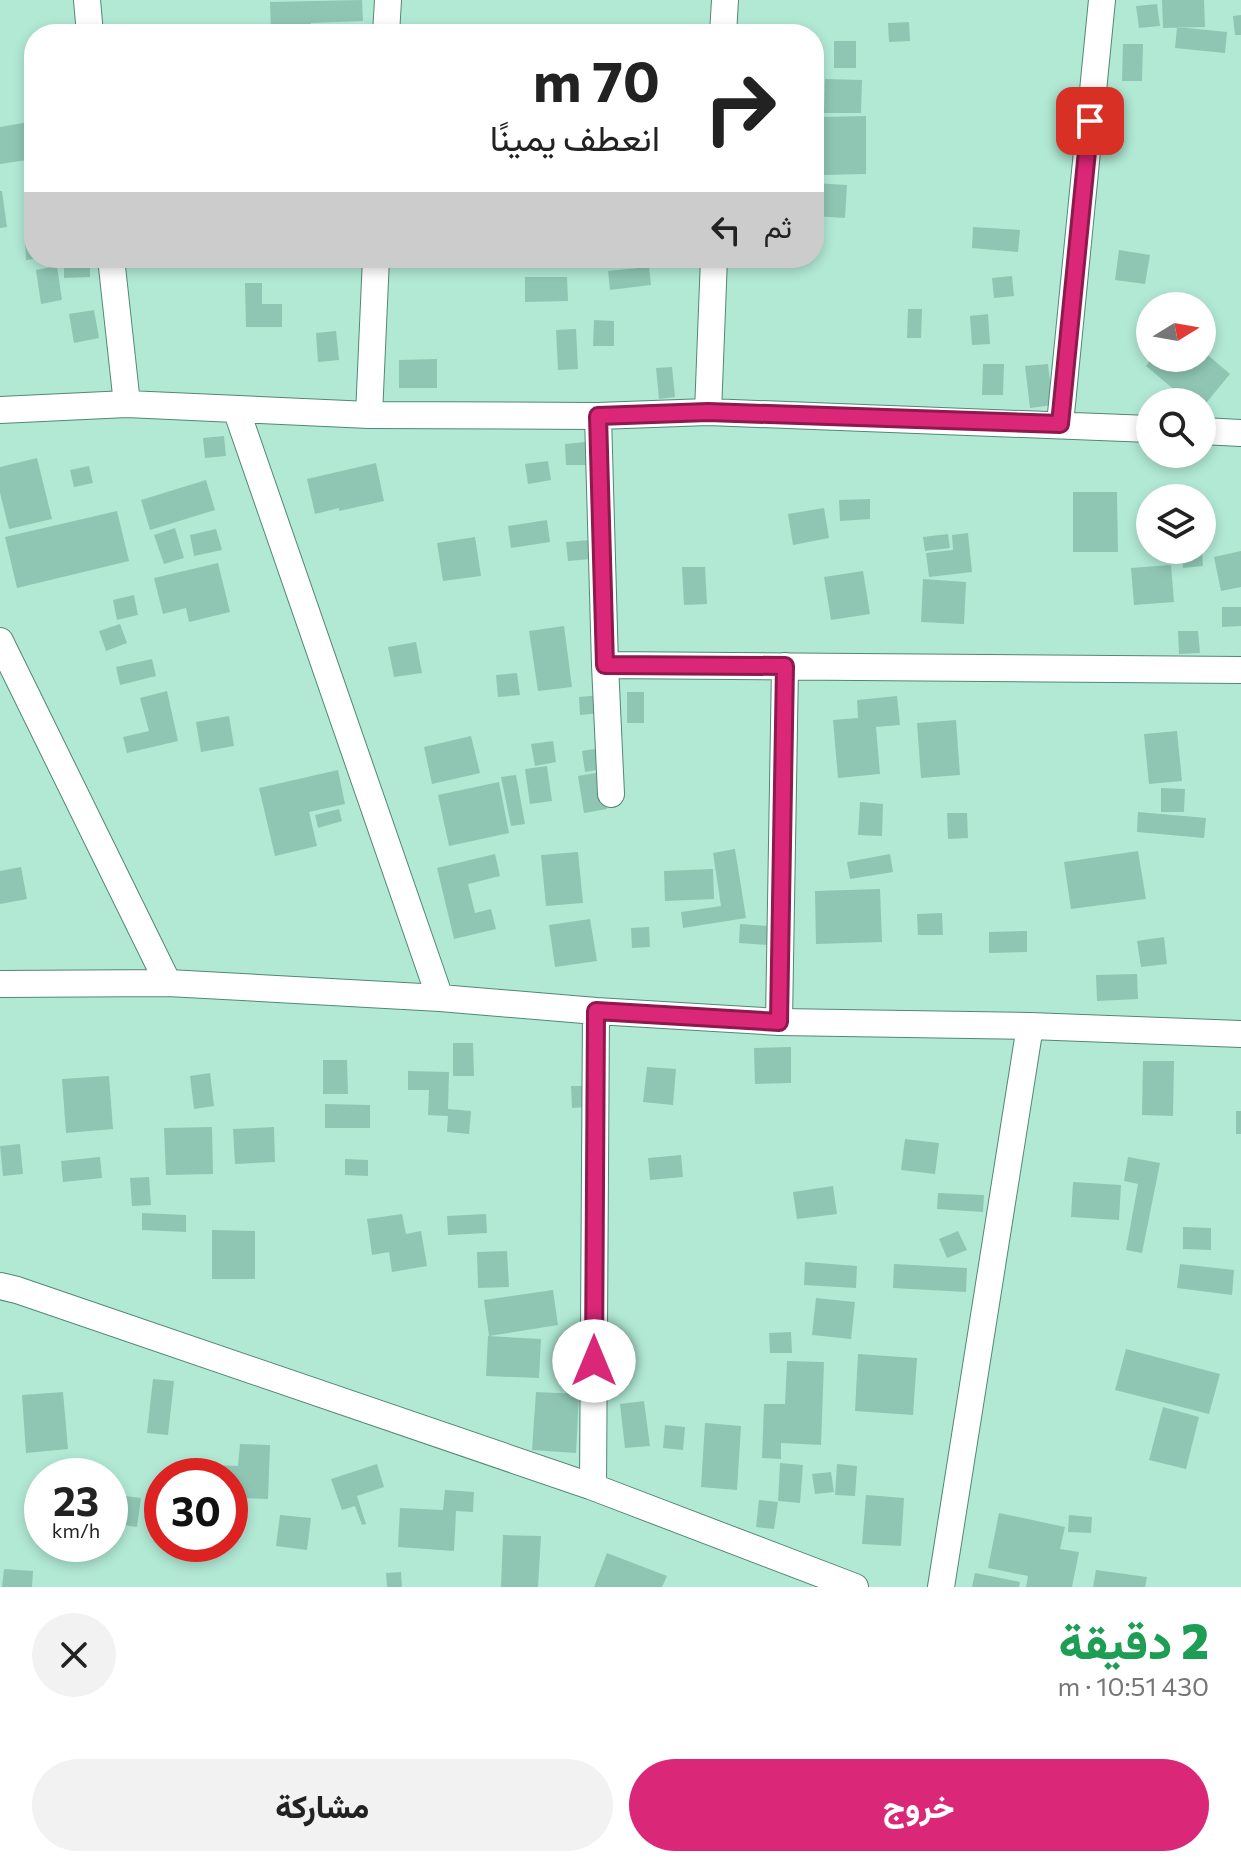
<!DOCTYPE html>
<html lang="ar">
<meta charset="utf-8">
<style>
:root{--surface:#fff;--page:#f2f2f2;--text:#222;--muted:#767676;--accent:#db2777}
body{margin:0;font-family:Commissioner,Vazirmatn,sans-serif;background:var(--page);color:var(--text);direction:rtl;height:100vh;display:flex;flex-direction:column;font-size:30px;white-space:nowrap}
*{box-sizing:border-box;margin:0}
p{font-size:26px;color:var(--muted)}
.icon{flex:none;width:44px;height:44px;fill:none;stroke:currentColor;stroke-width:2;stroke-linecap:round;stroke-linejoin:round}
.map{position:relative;height:1587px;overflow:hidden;direction:ltr}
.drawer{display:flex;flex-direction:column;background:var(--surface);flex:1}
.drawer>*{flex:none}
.guide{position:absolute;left:24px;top:24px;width:800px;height:244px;border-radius:32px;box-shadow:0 4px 12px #0003;direction:rtl;background:#fff;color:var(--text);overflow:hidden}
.needle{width:52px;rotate:79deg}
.buttons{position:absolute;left:1136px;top:292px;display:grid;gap:16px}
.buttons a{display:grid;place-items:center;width:80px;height:80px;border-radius:50%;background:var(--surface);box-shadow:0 4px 12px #0003;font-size:40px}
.speed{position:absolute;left:24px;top:1458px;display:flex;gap:16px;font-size:40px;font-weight:700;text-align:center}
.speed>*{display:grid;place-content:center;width:104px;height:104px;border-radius:50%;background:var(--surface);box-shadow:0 4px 12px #0003;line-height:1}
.speed small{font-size:20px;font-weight:400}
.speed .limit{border:12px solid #d22;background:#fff;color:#111}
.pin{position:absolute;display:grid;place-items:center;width:68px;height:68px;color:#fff;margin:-34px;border-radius:16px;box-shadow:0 4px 12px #0006}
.me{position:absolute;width:88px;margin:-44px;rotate:0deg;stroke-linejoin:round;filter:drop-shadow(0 0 6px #0008)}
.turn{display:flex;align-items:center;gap:28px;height:168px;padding:0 32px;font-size:36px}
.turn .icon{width:104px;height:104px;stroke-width:2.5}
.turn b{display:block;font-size:56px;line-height:68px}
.then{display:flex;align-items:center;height:76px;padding:0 32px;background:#0003;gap:16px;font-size:30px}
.round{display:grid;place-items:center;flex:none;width:84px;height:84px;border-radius:42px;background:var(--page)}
.overview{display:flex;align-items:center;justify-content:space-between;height:136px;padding:0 32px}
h1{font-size:48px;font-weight:800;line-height:60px;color:#1e9e55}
.cta{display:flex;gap:16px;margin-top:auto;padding:16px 32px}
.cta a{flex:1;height:92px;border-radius:48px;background:var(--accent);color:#fff;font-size:32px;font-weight:800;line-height:92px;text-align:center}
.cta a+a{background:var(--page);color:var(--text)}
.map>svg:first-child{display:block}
</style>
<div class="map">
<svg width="1241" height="1587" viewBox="0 0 1241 1587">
<rect width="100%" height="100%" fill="#b1e9d5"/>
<path fill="#8fc6b3" d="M362,0L363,21L311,23V34L271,32L270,2Z
M1162,0H1204L1205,27L1163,28Z
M1157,4L1160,26L1139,28L1136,6Z
M1241,15V35H1235L1233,16Z
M909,22L910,41L889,42L888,23Z
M1177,27L1227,32L1225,53L1175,48Z
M834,41H856V68H834Z
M1123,44H1143L1142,81H1122Z
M818,54L821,83H814V55Z
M825,79L862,80L861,113H824Z
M866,116V174L824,175L823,117Z
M34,121V159L0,164V127Z
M814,183L847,185L845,218L814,216Z
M0,191H2L7,227L0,228Z
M34,208V230L29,231L26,210Z
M973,227L1020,230L1018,252L972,248Z
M25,239H34V259L26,260Z
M1119,250L1150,255L1145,284L1115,280Z
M64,258H90V277L64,278Z
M244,258H261V265H244Z
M57,266L62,300L41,304L36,270Z
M649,267L651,285L610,290L608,271Z
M1012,276L1014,296L994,298L992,278Z
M525,277H567L568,301L525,302Z
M245,283H262V304H282V327H246Z
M908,309H922L921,338H907Z
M94,310L99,338L74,343L69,314Z
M988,314L990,344L972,345L970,316Z
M594,320L614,321V346H593Z
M576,329L578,369L558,370L556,330Z
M336,331L339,360L318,362L316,333Z
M1202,350L1230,374L1202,408V402H1189L1146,366L1152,358H1202Z
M437,359V388H399V360Z
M983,364H1004L1003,395H982Z
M1048,364L1053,405L1030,408L1025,366Z
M672,367L675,397L659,399L656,368Z
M224,436L226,456L205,458L203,438Z
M585,442L586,465H566L565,444Z
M37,458L52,519L9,529L0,493V467Z
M548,461L551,480L528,484L525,464Z
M376,463L384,501L339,511V508L315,514L307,479Z
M89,466L93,483L74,487L70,470Z
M206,480L215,510L150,530L141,500Z
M1073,492H1117L1118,552H1073Z
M870,499V519L840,521L839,500Z
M824,508L829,538L793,545L788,514Z
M117,511L129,561L17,588L5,537Z
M547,520L550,542L511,548L508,526Z
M175,528L184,558L164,564L154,535Z
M216,529L222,550L194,556L190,535Z
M968,533L972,572L929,577L926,553L953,550L952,535Z
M948,534L950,548L925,551L923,537Z
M475,537L481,576L443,581L437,543Z
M590,540L591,559L568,561L566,542Z
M1202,551L1203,566L1183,568L1182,553Z
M1241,551V587L1221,591L1214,557Z
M218,563L230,612L189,622L186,608L163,614L154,578Z
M1171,565L1174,602L1134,605L1131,568Z
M682,567H705L707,604L684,605Z
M863,571L870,614L831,620L824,577Z
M923,579L966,582L964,624L921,622Z
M134,595L138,615L117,620L113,600Z
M1222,607H1241V626L1222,627Z
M120,624L127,643L106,651L99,631Z
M564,626L572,687L538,691L529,631Z
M1178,631H1198L1200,653L1179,654Z
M416,642L422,673L394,677L388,647Z
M152,659L156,676L120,685L116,667Z
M517,673L520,695L498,697L496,675Z
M167,691L178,741L127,753L123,737L149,731L140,698Z
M627,692H644V723H627Z
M600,695L602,713L580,715L579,697Z
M897,696L900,725L876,727L880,774L838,778L833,720L858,718L857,700Z
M229,716L234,746L201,752L196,722Z
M956,720L960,775L921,778L917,723Z
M1177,731L1182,781L1149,784L1144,734Z
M471,736L480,773L432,784L424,747Z
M553,741L556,762L535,766L531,744Z
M601,748L604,769L585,772L582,751Z
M547,766L552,801L530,804L525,769Z
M338,770L345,804L309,812L317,846L275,856L259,788Z
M601,772L607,809L584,813L578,776Z
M516,775L525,824L511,826L501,777Z
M499,782L509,833L449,846L438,795Z
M1161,788L1185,789L1184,812H1161Z
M860,802L883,804L882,836L858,835Z
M339,809L342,821L318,828L315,815Z
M1138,812L1206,818L1204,838L1137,832Z
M947,813H967L968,838L948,839Z
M735,849L746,918L683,928L681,912L721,906L713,853Z
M1138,851L1146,899L1071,909L1064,862Z
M578,852L583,903L546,906L541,855Z
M495,854L500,876L468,884L475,913L491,909L496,929L454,939L437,868Z
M890,854L893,872L850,879L847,862Z
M21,867L27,899L0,904V871Z
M713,869L714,899L665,901L664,871Z
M880,889L882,942L816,944L815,891Z
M942,913L943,935H918L917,914Z
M590,919L597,961L555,967L549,925Z
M740,924L769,926L768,945L739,943Z
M649,927L650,947L632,948L631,928Z
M1027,931V952L989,953V932Z
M1164,937L1167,964L1141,967L1137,941Z
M1137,974L1138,999L1097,1001L1096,975Z
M453,1043H473L474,1076H453Z
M791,1047V1083L755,1084L754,1048Z
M323,1060H347L348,1094H323Z
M1143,1061H1174L1173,1116L1142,1115Z
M647,1067L676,1069L673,1105L643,1102Z
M408,1071L449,1072L448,1109L471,1111L469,1134L447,1132L448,1116L428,1115L429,1090H408Z
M210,1073L214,1106L194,1109L190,1076Z
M109,1076L113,1129L66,1133L62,1079Z
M571,1086H587L588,1107L572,1108Z
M325,1104L370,1105V1128H325Z
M1236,1111H1241V1134H1236Z
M212,1127L213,1174L166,1175L164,1128Z
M274,1127L275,1162L235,1164L233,1129Z
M905,1139L939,1143L935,1174L901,1170Z
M20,1144L23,1174L3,1176L0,1146Z
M681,1155L683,1177L650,1180L648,1158Z
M100,1157L102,1178L63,1182L61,1161Z
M1128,1157L1160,1163L1142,1253L1126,1250L1138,1184L1124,1181Z
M345,1159L368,1160V1176L345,1175Z
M149,1177L151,1205L132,1206L130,1178Z
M1073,1182L1121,1185L1119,1220L1071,1217Z
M833,1186L837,1214L797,1219L793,1192Z
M938,1193L984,1195L983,1212L937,1209Z
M142,1213L186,1215V1232L142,1230Z
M402,1214L406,1234L421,1231L427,1266L392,1272L389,1252L372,1255L367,1219Z
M486,1214L487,1233L448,1235L447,1216Z
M1183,1227L1211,1228V1250L1183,1249Z
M212,1230L255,1231V1279H212Z
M958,1231L967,1250L947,1258L939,1239Z
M507,1251L509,1287L478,1288L477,1252Z
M805,1262L857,1266L856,1288L804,1285Z
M894,1264L967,1268L966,1292L893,1288Z
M1180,1264L1234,1270L1232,1295L1177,1288Z
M553,1290L558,1325L489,1336L484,1300Z
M816,1298L855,1302L851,1339L812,1335Z
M791,1332L792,1353H770L769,1333Z
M488,1336L541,1339L539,1378L486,1376Z
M1126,1349L1220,1374L1209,1414L1115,1390Z
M858,1354L917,1358L913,1415L855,1411Z
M787,1361L824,1362L821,1445L781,1443V1459L762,1458L764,1404H785Z
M153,1379L174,1381L168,1435L147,1433Z
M63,1392L68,1449L26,1453L22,1395Z
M536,1392L579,1394L576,1453L532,1450Z
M644,1401L650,1446L625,1448L620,1404Z
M1163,1407L1199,1417L1186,1469L1149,1460Z
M705,1423L741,1426L737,1490L701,1487Z
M665,1425L685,1427L683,1450L663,1448Z
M240,1444L270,1445L268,1499L237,1498L238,1485L230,1484V1476H213L214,1465L238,1466Z
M780,1463L803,1465L800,1503L778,1501Z
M377,1464L384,1487L357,1496L366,1524L362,1525L355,1506L342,1510L331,1479Z
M837,1464L857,1466L855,1496L835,1495Z
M831,1472L834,1492L815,1494L812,1474Z
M445,1490L474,1492L473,1512L456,1511L454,1551L398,1547L400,1508L443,1510Z
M110,1494L141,1498L137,1527L110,1523Z
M866,1495L904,1498L901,1546L862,1544Z
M759,1500L778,1502L774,1529L756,1527Z
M999,1513L1065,1527L1060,1549L1079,1552L1072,1587H1026L1028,1576L988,1568Z
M280,1515L311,1518L307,1550L276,1546Z
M1069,1515L1092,1517L1091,1533L1068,1532Z
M503,1535L541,1536L538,1587H501Z
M607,1553L667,1576L662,1587H594Z
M4,1569L33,1571L32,1587H2Z
M1096,1570L1147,1577L1145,1587H1093Z
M401,1572L402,1587H387L386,1573Z
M975,1573L1020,1582L1019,1587H972Z"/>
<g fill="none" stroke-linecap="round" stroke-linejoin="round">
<defs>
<path id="street" d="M87,0L90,34
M386,34L388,0
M723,34L725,0
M111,258L127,404
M236,409L440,998
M0,410L127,404L369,415L598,416L708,412L1150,429
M708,412L714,258
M369,415L376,258
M598,416L605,665L1241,670
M1060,424L1102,0
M1202,431L1241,433
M0,641L168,983
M605,665L611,794
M0,984L168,983L440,998L596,1011L779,1022L1030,1026L1241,1034
M779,1022L785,666
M0,1286L17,1290L593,1487L855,1587
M593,1487L596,1011
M941,1587L1030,1026"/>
</defs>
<use href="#street" stroke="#528776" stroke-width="28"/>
<use href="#street" stroke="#fff" stroke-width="26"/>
</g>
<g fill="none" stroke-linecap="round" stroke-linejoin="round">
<defs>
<path id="route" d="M594,1361L596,1011L779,1022L785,666L605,665L598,416L708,412L1060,424L1090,121"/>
</defs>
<use href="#route" stroke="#8e194d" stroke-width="20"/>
<use href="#route" stroke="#db2777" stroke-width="14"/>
</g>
</svg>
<div class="buttons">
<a><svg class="needle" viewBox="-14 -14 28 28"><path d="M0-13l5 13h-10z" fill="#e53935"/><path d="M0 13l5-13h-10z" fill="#767676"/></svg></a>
<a><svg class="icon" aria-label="search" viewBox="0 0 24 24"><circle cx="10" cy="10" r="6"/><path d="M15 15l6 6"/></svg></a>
<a><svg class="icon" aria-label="layers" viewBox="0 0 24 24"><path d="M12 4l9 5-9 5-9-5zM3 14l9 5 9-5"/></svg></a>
</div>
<div class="speed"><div>23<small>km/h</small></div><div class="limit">30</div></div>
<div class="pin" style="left:1090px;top:121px;background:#d93025"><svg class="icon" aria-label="arrive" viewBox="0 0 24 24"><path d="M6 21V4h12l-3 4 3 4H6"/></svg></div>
<svg class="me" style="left:594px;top:1361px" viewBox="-20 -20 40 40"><circle r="19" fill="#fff"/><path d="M0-13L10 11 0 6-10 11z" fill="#db2777"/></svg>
<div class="guide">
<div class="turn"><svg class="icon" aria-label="right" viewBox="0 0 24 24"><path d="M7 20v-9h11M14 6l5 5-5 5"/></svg><div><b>70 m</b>انعطف يمينًا</div></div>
<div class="then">ثم<svg class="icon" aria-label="left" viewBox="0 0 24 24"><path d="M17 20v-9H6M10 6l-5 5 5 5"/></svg></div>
</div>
</div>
<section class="drawer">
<div class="overview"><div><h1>2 دقيقة</h1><p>430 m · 10:51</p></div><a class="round"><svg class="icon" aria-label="close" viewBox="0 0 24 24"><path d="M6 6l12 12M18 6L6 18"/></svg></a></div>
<div class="cta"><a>خروج</a><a>مشاركة</a></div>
</section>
